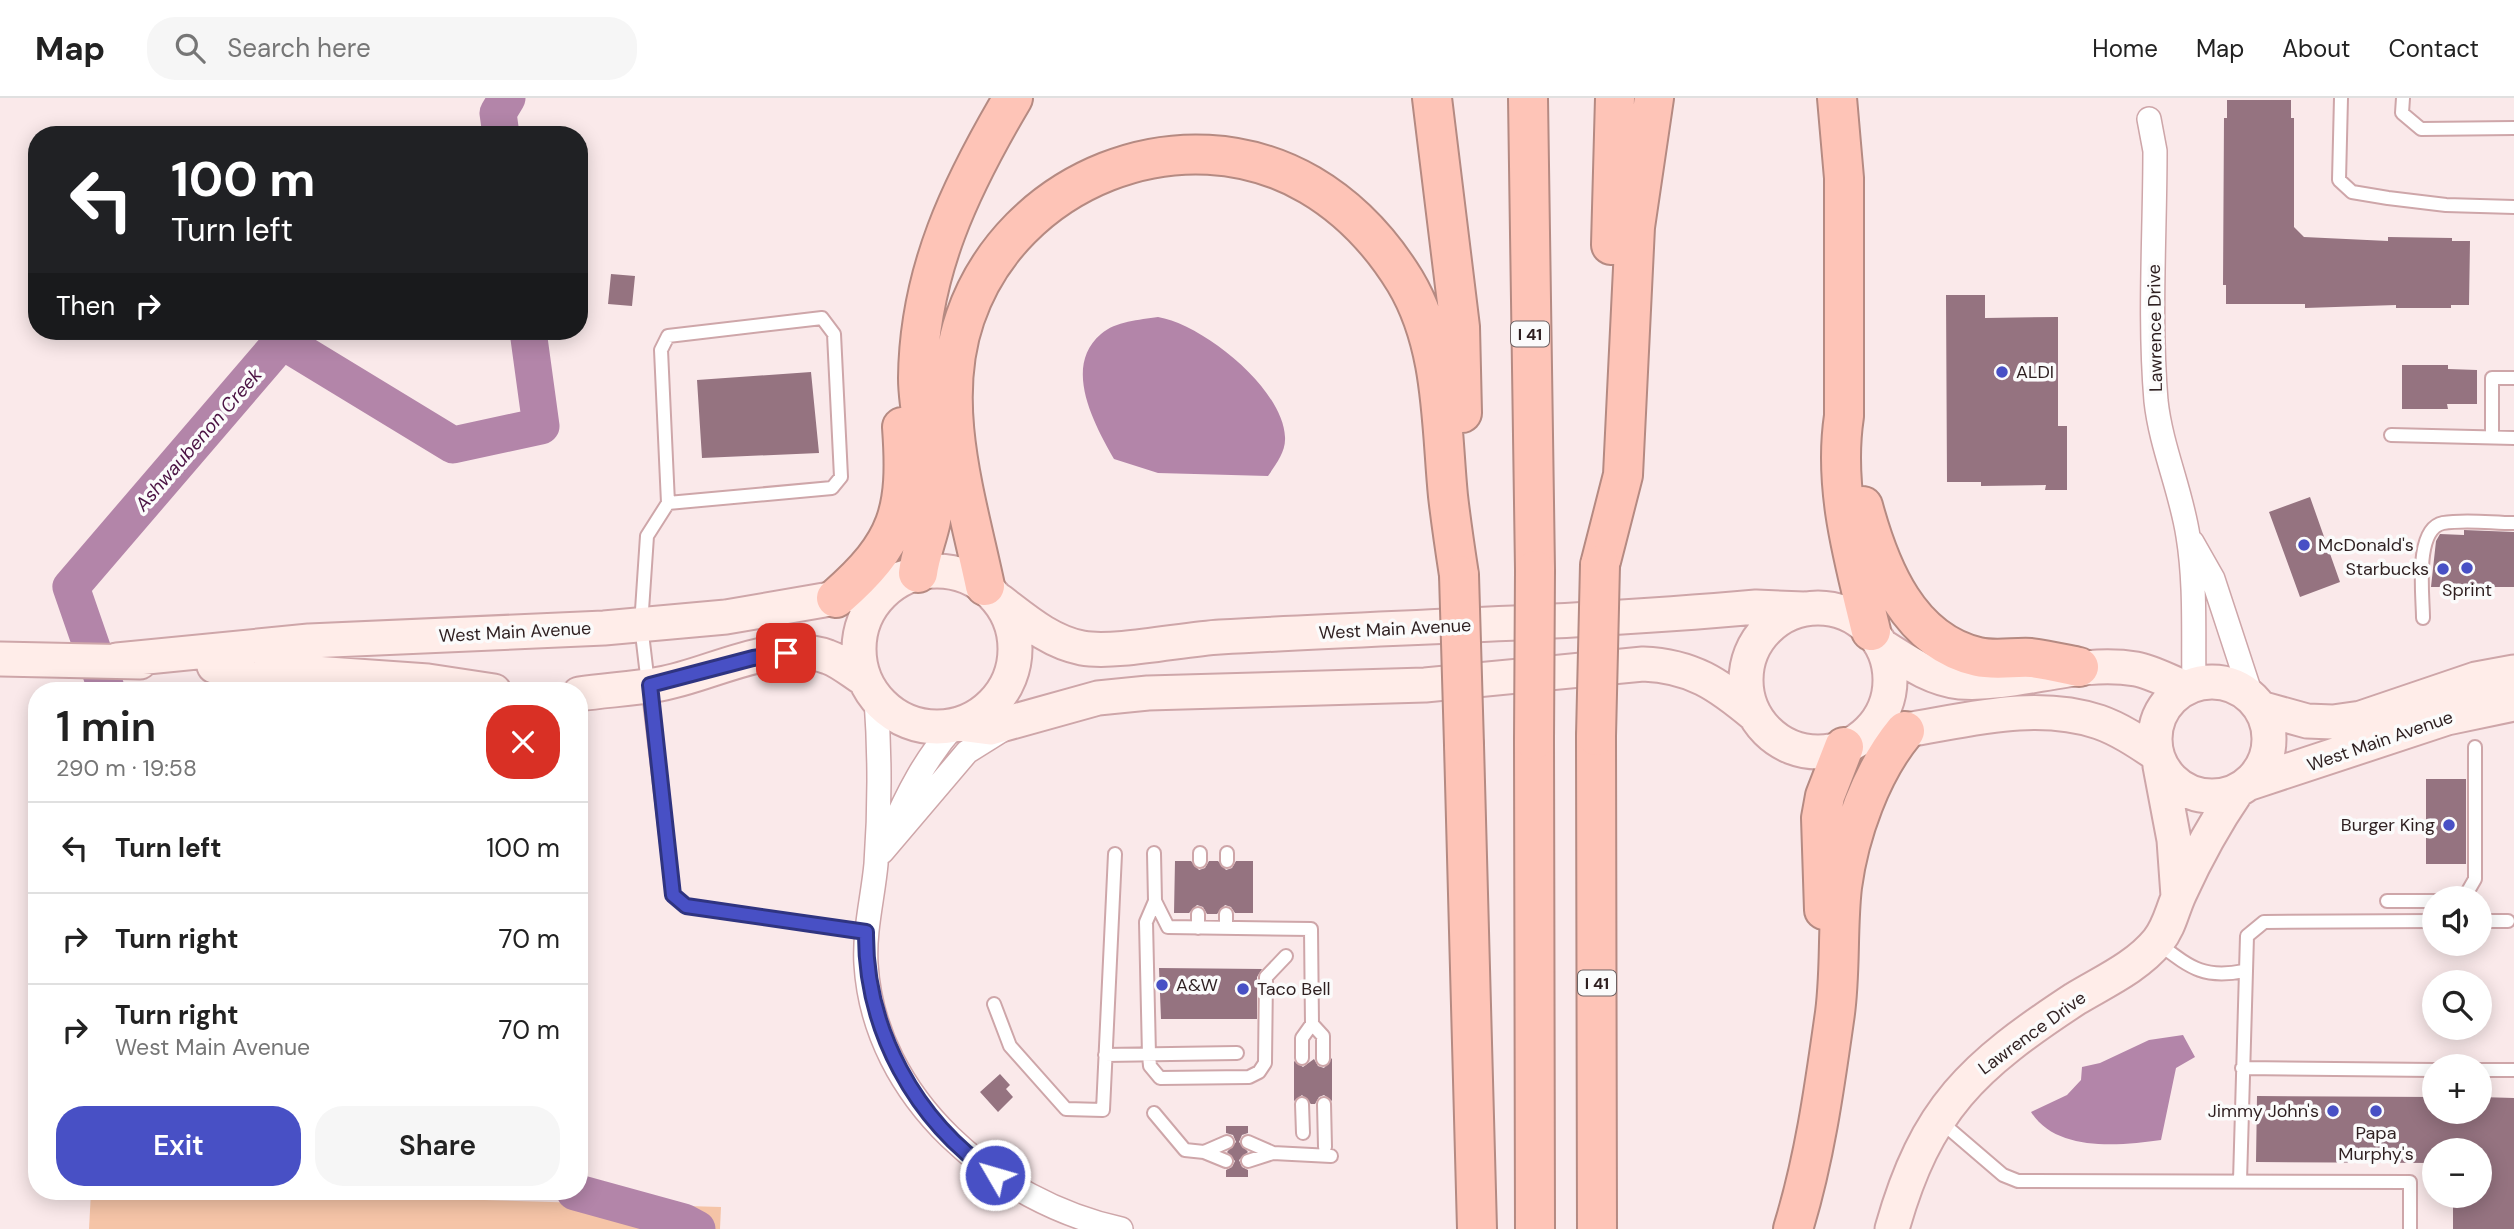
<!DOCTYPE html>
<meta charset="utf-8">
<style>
:root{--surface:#fff;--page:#f6f6f6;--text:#222;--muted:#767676;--line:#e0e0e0;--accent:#4850c5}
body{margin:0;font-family:"DM Sans",sans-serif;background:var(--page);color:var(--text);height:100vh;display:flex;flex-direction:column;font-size:26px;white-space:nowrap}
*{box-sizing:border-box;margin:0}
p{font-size:23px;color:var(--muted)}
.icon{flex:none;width:38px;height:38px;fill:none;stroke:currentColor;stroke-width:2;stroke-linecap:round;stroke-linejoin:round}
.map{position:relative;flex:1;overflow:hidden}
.side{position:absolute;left:28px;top:584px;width:560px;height:518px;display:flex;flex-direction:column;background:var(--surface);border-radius:28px;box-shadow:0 4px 18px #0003}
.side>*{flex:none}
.banner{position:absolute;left:28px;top:28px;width:560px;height:214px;border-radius:28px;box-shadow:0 4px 18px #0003;background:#202124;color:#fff;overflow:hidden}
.fabs{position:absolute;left:2422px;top:788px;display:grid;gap:14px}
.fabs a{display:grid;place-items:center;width:70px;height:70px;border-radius:50%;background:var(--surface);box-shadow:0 4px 18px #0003;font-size:35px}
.pin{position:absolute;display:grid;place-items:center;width:60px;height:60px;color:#fff;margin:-30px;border-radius:14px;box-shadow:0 4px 10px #0006}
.me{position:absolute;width:77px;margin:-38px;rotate:308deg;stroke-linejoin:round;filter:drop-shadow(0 0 5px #0008)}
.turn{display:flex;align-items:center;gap:24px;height:147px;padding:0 28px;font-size:32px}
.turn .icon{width:91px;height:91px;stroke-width:2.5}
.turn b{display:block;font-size:49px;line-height:60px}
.then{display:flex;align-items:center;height:66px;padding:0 28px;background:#0003;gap:14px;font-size:26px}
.round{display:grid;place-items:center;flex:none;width:74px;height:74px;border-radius:28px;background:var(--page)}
.summary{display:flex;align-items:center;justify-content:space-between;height:119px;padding:0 28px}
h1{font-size:42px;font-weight:600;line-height:52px}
.primary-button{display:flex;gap:14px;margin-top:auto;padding:14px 28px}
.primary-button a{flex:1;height:80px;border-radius:28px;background:var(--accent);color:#fff;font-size:28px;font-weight:600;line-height:80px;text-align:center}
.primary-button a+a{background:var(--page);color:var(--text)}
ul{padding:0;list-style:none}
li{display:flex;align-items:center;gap:21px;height:91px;padding:0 28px;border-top:2px solid var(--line)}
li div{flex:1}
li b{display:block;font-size:26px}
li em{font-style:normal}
header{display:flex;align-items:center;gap:42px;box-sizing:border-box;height:98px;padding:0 35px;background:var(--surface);border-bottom:2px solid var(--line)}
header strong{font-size:33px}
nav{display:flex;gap:38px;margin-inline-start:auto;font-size:24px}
.search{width:490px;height:63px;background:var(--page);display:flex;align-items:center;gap:18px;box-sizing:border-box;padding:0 24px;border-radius:28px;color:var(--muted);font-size:26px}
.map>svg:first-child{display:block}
</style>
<header>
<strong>Map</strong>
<div class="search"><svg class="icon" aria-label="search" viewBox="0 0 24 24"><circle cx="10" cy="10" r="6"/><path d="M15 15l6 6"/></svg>Search here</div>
<nav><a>Home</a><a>Map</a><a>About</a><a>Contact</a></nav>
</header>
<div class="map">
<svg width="2514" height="1131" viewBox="0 0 2514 1131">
<rect width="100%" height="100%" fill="#fae9ea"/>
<path fill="#f5c4a7" d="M91,1094H209L721,1109L720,1131H89Z"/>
<path fill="#b385a9" d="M1158,219C1202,226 1283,290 1285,339C1286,354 1276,366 1268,378L1158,375L1114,361C1095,327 1062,269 1101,236C1116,223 1139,222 1158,219Z
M2183,937L2195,959L2176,970L2161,1042C2119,1048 2056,1054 2031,1014L2067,997L2081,982L2082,969L2100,965L2149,942Z"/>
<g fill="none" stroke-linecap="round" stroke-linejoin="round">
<path stroke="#b385a9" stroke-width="37" d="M501,37L498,15L507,0
M107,593L71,489L282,243L453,347L541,328L528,233
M575,1094L684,1124L697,1131"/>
</g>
<path fill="#957380" d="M2227,2H2291V20H2294V129L2304,139L2388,143V139L2452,140V143H2470L2469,207H2451V210H2396V207L2305,210V206H2226V187H2223L2224,20H2227Z
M611,176L635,178L632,208L608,206Z
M1946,197H1985V220L2058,219V328H2067V392H2045L2046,387L1981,388V384H1947Z
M2402,267H2448V271L2477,272V306H2447L2448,311H2402Z
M811,274L819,355L702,360L697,282Z
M2310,399L2340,484L2300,499L2269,414Z
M2464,432L2514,434V489H2431L2436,443L2440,436L2464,437Z
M2426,681H2466V766H2426Z
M1175,763H1191L1199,772L1205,770L1209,763H1218L1226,772L1232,770L1236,763H1253V815H1235L1231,809L1225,807L1217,816H1207L1203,809L1197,807L1189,815H1174Z
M1159,870L1262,871L1257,879V921H1161Z
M1332,960V1003L1324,997L1319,999L1315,1006H1311L1302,997L1294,1003V963L1303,969L1314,961L1318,968L1324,970Z
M1000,976L1010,987L1006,991L1013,999L998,1014L980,994Z
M2257,998L2434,999V1013H2480V999L2514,1000V1131H2453V1097H2480V1052H2434V1065L2256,1064Z
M1226,1028H1248V1035L1242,1037L1239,1044L1248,1054L1239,1062L1242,1069L1248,1072V1079H1226V1072L1232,1069L1235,1063L1227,1054L1236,1044L1233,1037L1226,1035Z"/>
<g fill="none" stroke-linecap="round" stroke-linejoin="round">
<defs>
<path id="service" d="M2341,0L2339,82L2352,94L2388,100L2446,107L2514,109
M2403,0L2402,15L2421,31L2514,30
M2391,337L2514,340
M2492,339V280H2514
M668,405L661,252L668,238L822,220L834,236L841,379L832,390L668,405L647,438L641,527L673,797L686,808L866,834
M2423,520C2423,497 2414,431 2443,425C2465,421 2492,425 2514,425
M1154,755L1155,803L1168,829L1311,831L1312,926L1302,940V960
M1227,755V763
M1200,763V755
M2464,800L2475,781V649
M1155,803L1146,824L1149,957L1150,968L1160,980L1249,979L1259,974L1265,965L1266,879L1286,858
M2387,803H2434
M2480,823H2508
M1198,830V816
M1226,830V816
M2159,846C2191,870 2204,881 2244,873
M994,906L1010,948L1066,1011L1103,1012L1115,756
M1312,926L1323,938V961
M1105,957L1237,955
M2242,970L2434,972
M2480,972H2514
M1302,1006L1303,1035
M1324,1006L1325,1049
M1154,1015L1185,1052L1204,1054L1227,1044
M1940,1023L2003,1077L2018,1083L2410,1084V1131
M1248,1044L1273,1055L1331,1058
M1204,1054L1226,1063
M1248,1063L1273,1055
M2240,1083L2247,838L2264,824L2434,823"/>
<path id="minor" d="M2149,21L2155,53C2155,135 2149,220 2156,303C2161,349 2181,392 2188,438C2196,487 2193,537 2194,586
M2192,444L2213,481L2252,600
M876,601C880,656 880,711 876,766C873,799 864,832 866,866C874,1001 997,1104 1121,1131
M890,736C907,696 925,661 954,628
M882,754L967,654L1007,629"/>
<path id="secondary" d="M859 551a78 78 0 1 1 156 0a78 78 0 1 1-156 0Z
M1000,503C1025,522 1050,544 1082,550C1115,556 1183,541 1220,539C1399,529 1578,525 1756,509L1804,511
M1746 582a72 72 0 1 1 144 0a72 72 0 1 1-144 0Z
M1882,548C1906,563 1931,581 1960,584C2019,588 2076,561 2136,571C2152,574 2170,584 2186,590
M0,561L140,564
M117,562L309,543L604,530L726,519L836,500L909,478
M214,568L428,583L494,593
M2155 641a57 57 0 1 1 114 0a57 57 0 1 1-114 0Z
M579,596C606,592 633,591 660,586C712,577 773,539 828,559C840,563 853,574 864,581
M2260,610L2307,623L2333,624L2361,620L2476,581L2514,574
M959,626L990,630L1098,600L1148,595L1425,587L1643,566C1692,568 1718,586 1755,617
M1878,636C1950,628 2027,600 2099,624C2119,631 2137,643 2155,655
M2160,668L2174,742L2178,798
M2247,686L2447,620L2514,606
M1892,1131C1926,1010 1973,968 2075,901C2103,884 2137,869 2158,843C2170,828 2172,812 2180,795C2196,760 2215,725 2237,693"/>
<path id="motorway" d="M1432,0L1460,229L1462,315
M1528,0L1535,472
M1837,0L1844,80V318C1833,391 1854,462 1871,533
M1611,147L1615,0
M1863,408C1880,471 1909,543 1978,559C1995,563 2014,559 2031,560C2047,562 2064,566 2079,569
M1600,467L1623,377L1635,129L1654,0
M918,475C921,450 934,426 933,402C933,361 918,321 918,280C919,174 961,88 1013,0
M985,488C967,402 935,307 965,220C1012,82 1181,12 1310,87C1349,110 1381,144 1405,183C1444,248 1441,326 1448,398C1451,424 1455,451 1459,477
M836,500C899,445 908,413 902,329
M1596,638L1597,1131
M1534,642L1535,1131
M1464,647L1477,1131
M1824,812L1821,720L1825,698L1844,649
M1793,1131C1814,1063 1824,993 1834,922C1841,879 1837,833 1842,789C1849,736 1871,674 1905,633"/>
</defs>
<use href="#service" stroke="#cea6a9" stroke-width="16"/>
<use href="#minor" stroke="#cea6a9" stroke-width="26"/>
<use href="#secondary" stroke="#cea6a9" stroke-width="37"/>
<use href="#motorway" stroke="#b58a82" stroke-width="42"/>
<use href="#service" stroke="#fff" stroke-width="12"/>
<use href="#minor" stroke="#fff" stroke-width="23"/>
<use href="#secondary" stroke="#ffede9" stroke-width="33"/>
<use href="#motorway" stroke="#fec4b7" stroke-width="38"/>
<defs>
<path id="motorway-bridge" d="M1459,477L1464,647
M1596,638L1600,467
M1534,642L1535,472"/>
</defs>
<use href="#motorway-bridge" stroke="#b58a82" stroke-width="42" stroke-linecap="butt"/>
<use href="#motorway-bridge" stroke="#fec4b7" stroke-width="38"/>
</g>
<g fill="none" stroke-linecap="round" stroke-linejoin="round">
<defs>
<path id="route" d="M786,555L753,560L650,587L673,797L686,808L866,834C865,931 915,1023 995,1077"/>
</defs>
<use href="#route" stroke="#2f3480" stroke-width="18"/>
<use href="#route" stroke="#4850c5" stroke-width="12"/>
</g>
<g fill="#4850c5" stroke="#fbfbfb" stroke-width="2.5">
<circle cx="2002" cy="274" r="7"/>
<circle cx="2304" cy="447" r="7"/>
<circle cx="2467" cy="470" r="7"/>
<circle cx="2443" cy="471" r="7"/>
<circle cx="2449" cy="727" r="7"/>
<circle cx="1162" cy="887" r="7"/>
<circle cx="1243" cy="891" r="7"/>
<circle cx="2333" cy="1013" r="7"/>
<circle cx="2376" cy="1013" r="7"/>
</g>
<g text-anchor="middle" stroke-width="7" stroke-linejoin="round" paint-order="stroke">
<g fill="#fbfbfb" stroke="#6c6162" stroke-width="2">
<rect x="1511" y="223.5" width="38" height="25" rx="5"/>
<rect x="1578" y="872.5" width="38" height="25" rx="5"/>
</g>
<g font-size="16" font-weight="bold" fill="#2e1f20">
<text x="1530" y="242">I 41</text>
<text x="1597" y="891">I 41</text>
</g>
<g font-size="18" fill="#2e1f20" stroke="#fbfbfb">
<text transform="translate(2155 230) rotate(-91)" y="6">Lawrence Drive</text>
<text transform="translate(1395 531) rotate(-3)" y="6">West Main Avenue</text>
<text transform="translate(515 534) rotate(-3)" y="6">West Main Avenue</text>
<text transform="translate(2380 643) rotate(-19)" y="6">West Main Avenue</text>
<text transform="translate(2032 935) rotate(-36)" y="6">Lawrence Drive</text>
</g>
<g font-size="18" fill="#2e1f20" stroke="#fbfbfb" text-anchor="start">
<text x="2016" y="280">ALDI</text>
<text x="2318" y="453">McDonald's</text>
<text x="2429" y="477" text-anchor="end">Starbucks</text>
<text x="2467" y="498" text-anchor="middle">Sprint</text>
<text x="2435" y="733" text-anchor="end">Burger King</text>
<text x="1176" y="893">A&amp;W</text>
<text x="1257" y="897">Taco Bell</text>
<text x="2319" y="1019" text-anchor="end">Jimmy John's</text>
<text x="2376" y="1041" text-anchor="middle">Papa<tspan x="2376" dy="21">Murphy's</tspan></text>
</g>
<g font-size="19" font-style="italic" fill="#4b1243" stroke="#fbfbfb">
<text transform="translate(198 341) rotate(-49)" y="7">Ashwaubenon Creek</text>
</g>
</g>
</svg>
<div class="fabs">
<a><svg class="icon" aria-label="sound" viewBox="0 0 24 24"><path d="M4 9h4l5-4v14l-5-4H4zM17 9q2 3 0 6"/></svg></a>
<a><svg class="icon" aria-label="search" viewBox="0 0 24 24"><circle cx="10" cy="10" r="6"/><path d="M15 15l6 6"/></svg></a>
<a>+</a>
<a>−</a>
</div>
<div class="pin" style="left:786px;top:555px;background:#d93025"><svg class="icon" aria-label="arrive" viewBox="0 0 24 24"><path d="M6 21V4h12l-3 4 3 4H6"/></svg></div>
<svg class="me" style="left:995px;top:1077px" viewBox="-20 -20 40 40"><circle r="17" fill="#4850c5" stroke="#fff" stroke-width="3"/><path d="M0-11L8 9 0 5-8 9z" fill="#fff"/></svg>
<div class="banner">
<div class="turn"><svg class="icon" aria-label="left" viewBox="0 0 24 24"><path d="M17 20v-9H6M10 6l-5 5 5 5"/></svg><div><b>100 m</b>Turn left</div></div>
<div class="then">Then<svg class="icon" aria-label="right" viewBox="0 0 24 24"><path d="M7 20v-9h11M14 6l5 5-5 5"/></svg></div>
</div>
<section class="side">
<div class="summary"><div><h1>1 min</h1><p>290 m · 19:58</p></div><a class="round" style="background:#d93025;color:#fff"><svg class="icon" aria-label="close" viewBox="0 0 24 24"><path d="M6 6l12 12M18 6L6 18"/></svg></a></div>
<ul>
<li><svg class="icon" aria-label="left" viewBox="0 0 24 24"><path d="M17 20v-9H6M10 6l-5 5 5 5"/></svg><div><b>Turn left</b></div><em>100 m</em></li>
<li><svg class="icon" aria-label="right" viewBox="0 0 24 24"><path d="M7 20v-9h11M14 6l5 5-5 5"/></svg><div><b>Turn right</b></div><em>70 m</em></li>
<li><svg class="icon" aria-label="right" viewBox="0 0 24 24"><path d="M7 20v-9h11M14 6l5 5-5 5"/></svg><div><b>Turn right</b><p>West Main Avenue</p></div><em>70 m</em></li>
</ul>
<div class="primary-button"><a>Exit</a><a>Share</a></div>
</section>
</div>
